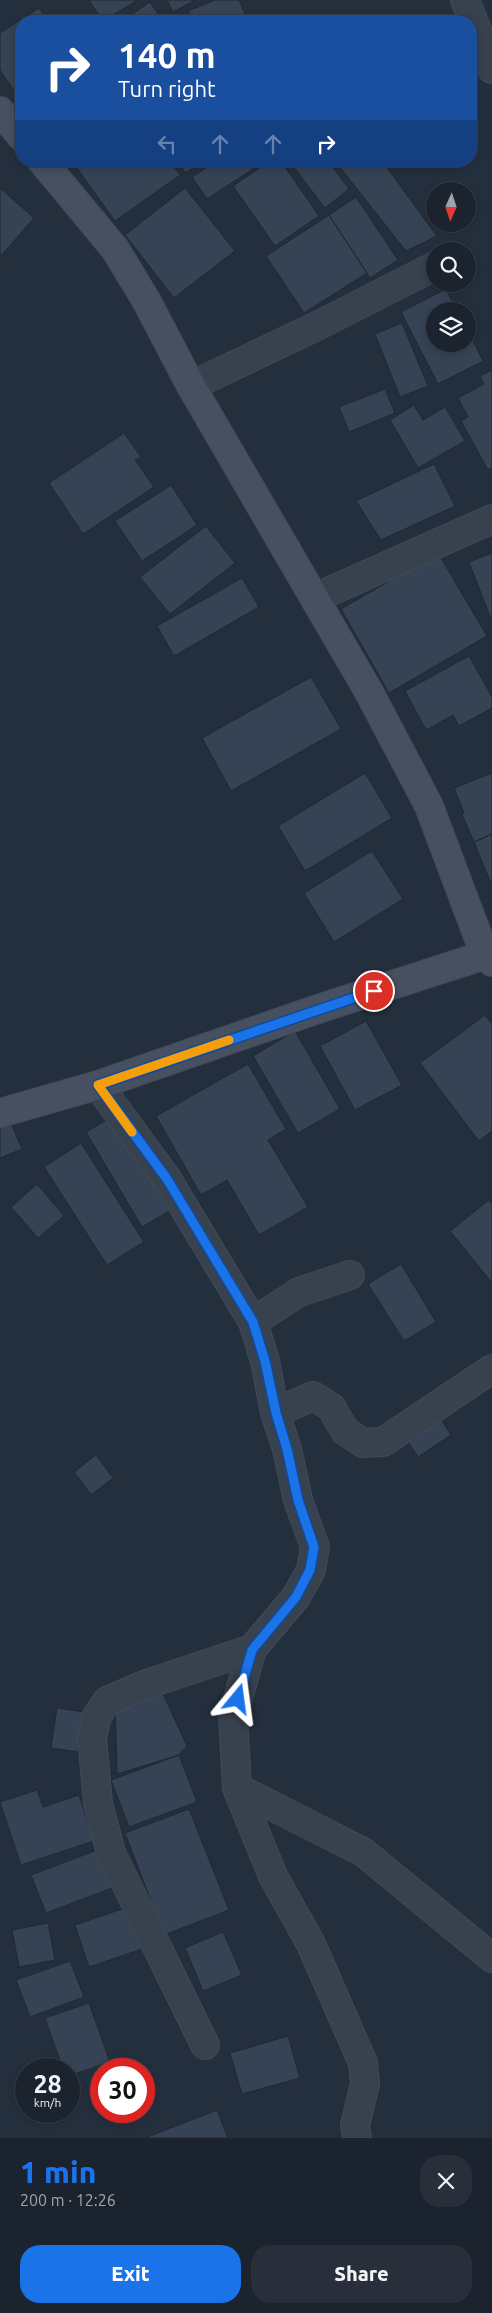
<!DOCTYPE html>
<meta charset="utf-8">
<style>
:root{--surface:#1b232e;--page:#282f3a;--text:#f1f3f6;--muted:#a0a4aa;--line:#39404a;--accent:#1a73e8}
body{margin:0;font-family:Ubuntu,sans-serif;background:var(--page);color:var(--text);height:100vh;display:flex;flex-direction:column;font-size:19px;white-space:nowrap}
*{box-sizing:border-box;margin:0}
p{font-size:16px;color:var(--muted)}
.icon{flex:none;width:28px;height:28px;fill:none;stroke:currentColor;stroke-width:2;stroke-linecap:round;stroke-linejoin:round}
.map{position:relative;height:2138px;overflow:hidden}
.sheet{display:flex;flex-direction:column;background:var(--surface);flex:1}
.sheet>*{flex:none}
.top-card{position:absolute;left:15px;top:15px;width:462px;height:152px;border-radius:20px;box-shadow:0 2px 8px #0003,0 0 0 1px var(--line);background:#1a4fa0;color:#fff;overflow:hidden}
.needle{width:32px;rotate:183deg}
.tools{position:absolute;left:426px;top:182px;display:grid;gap:10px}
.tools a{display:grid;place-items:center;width:50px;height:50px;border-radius:50%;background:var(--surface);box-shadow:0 2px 8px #0003,0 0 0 1px var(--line);font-size:25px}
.speed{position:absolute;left:15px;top:2058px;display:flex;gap:10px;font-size:25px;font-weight:700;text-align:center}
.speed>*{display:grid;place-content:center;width:65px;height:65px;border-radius:50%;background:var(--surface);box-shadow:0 2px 8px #0003,0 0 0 1px var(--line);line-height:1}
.speed small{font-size:12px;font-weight:400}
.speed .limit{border:8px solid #d22;background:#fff;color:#111}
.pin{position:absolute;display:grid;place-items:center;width:42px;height:42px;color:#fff;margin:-21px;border:2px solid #fff;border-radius:50%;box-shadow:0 1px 5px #0007}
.me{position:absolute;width:55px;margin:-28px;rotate:16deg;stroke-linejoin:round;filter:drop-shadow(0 0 4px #0008)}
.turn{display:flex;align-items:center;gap:18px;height:105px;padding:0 20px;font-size:22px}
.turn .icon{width:65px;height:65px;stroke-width:2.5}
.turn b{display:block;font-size:35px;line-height:42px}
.lanes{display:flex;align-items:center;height:48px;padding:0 20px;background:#0003;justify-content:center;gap:25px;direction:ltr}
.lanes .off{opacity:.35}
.round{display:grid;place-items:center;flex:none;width:52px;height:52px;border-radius:20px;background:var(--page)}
.head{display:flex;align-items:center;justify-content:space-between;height:85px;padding:0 20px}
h1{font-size:30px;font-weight:800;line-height:38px;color:var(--accent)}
.cta{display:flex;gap:10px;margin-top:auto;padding:10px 20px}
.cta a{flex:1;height:58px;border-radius:20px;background:var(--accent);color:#fff;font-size:20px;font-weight:800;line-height:58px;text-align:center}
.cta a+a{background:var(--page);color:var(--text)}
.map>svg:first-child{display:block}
</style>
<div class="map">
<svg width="492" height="2138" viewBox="0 0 492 2138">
<rect width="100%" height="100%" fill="#242f3e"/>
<path fill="#364354" stroke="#1f2835" d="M89,0H138L103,21Z
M167,0H195L173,12Z
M215,0H239L248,21H192L188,11Z
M150,2L163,21H122Z
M39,8L48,21H21V95L18,97L0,70V33Z
M72,161H170L180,175L115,221Z
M178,161H205L185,173Z
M216,161H253L256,167L207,199L192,177Z
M270,161H281L319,216L275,246L233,186Z
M289,161H328L349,189L325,208Z
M335,161H382L437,236L406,251Z
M0,188L34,218L0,257Z
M185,188L235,251L174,298L125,235Z
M356,197L398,260L370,278L329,215Z
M329,215L367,273L304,313L266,256Z
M446,289L457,311H435V344H468V331L483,361L438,384L401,312Z
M402,323L428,386L400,397L375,334Z
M492,370V468L488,470L461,421L468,417L458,398L484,384L480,376Z
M385,389L395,413L349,432L339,407Z
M414,405L423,420L445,407L465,441L418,468L390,420Z
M124,433L141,457L135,460L154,487L83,534L49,483Z
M434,464L455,506L381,540L356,501Z
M171,485L197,525L142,561L115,521Z
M206,526L235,563L170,614L140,577Z
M438,553L487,636L389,693L341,609Z
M492,553V622L469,562Z
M242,578L259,607L174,656L157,626Z
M469,656L492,697V708L459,726L453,715L426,730L405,691Z
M311,677L341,729L231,791L202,738Z
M365,773L392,818L305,871L278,826Z
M492,773V834L474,842L462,814L464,813L454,788Z
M492,834V886L474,842Z
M372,851L403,899L334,942L304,893Z
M485,1015L492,1024V1131L479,1141L420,1063Z
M366,1021L402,1085L355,1110L320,1046Z
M295,1031L340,1109L298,1133L253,1056Z
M248,1064L286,1129L268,1140L308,1207L259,1235L227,1180L201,1195L156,1116Z
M122,1111L178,1206L142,1227L86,1132Z
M10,1121L22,1149L0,1158V1125Z
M81,1143L144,1242L107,1265L44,1167Z
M37,1184L64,1216L38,1238L11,1207Z
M489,1200L492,1204V1283L450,1231Z
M401,1264L436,1322L404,1341L368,1284Z
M431,1403L451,1435L418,1457L397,1425Z
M96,1455L113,1478L91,1495L74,1472Z
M158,1683L187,1746L179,1755L117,1774L115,1700Z
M57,1708L84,1712L78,1752L51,1748Z
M179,1755L197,1802L129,1827L111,1780Z
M37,1790L43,1807L79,1795L94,1841L21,1865L0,1802Z
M189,1809L229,1910L164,1935L125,1833Z
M97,1850L112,1888L46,1913L31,1875Z
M128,1907L142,1949L89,1967L75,1925Z
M48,1923L55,1960L19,1967L12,1930Z
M223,1932L242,1975L203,1991L185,1948Z
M70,1961L84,1997L30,2017L16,1980Z
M89,2003L110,2062L69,2076V2069H63L45,2018Z
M288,2036L300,2078L242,2094L230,2053Z
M217,2110L228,2138H145Z"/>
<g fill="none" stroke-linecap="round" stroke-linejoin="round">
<defs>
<path id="street" d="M465,0L492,69
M191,386L317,326L435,266
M315,598L492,519
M98,1085L167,1179L253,1322L265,1361L275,1413L287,1449L298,1500L315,1547L311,1570L296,1597L252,1649L233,1716L237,1788L273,1876L311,1944L363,2063L365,2084L355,2125L357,2138
M253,1322L299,1292L350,1275
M275,1413L313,1396L331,1407L345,1431L363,1443L383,1442L492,1369
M237,1788L363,1852L492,1958
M205,2045L111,1853L98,1803L92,1738L97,1716L107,1701L144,1685L252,1649"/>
<path id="secondary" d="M0,111L21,136
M42,161L115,249L146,300L191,386L369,692L429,806L485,955
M0,1113L98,1085L318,1009L485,955L492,962"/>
</defs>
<use href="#street" stroke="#414a57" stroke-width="30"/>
<use href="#secondary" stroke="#414a57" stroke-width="30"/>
<use href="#street" stroke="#38414e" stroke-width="28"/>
<use href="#secondary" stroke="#465061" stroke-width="28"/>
</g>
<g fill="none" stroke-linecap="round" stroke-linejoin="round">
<defs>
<path id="route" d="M238,1699L252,1650L296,1597L310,1570L314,1547L298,1500L287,1449L276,1413L265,1361L253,1322L167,1179L98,1085L374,991"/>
</defs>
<use href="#route" stroke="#114b97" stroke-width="12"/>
<use href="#route" stroke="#1a73e8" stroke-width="9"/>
<path stroke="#f59e0b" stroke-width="9" d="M132,1132L98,1085L229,1040"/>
</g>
</svg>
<div class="tools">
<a><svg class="needle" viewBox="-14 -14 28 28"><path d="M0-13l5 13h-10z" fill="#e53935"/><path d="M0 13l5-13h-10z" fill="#a0a4aa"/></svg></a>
<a><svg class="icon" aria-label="search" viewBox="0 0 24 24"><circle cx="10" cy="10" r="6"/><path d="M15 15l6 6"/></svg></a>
<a><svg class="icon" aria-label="layers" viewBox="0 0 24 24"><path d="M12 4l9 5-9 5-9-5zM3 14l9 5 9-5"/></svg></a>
</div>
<div class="speed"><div>28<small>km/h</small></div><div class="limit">30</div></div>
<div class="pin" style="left:374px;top:991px;background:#d93025"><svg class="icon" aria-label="arrive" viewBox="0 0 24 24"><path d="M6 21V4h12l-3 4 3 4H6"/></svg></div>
<svg class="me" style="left:238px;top:1699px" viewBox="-20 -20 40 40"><path d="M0-17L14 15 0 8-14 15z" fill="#1a73e8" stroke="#fff" stroke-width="4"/></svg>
<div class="top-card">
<div class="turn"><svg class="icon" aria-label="right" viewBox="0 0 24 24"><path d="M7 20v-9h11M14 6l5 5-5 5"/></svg><div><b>140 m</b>Turn right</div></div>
<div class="lanes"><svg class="icon off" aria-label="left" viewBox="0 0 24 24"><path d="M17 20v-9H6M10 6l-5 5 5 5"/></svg><svg class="icon off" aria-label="ahead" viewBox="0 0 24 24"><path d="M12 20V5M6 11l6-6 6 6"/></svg><svg class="icon off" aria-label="ahead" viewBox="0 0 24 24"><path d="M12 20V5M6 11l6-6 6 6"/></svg><svg class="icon" aria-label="right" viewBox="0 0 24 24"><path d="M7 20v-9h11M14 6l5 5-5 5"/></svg></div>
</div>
</div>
<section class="sheet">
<div class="head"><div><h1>1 min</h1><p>200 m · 12:26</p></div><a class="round"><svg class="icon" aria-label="close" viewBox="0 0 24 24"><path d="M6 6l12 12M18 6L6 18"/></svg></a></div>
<div class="cta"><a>Exit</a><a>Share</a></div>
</section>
